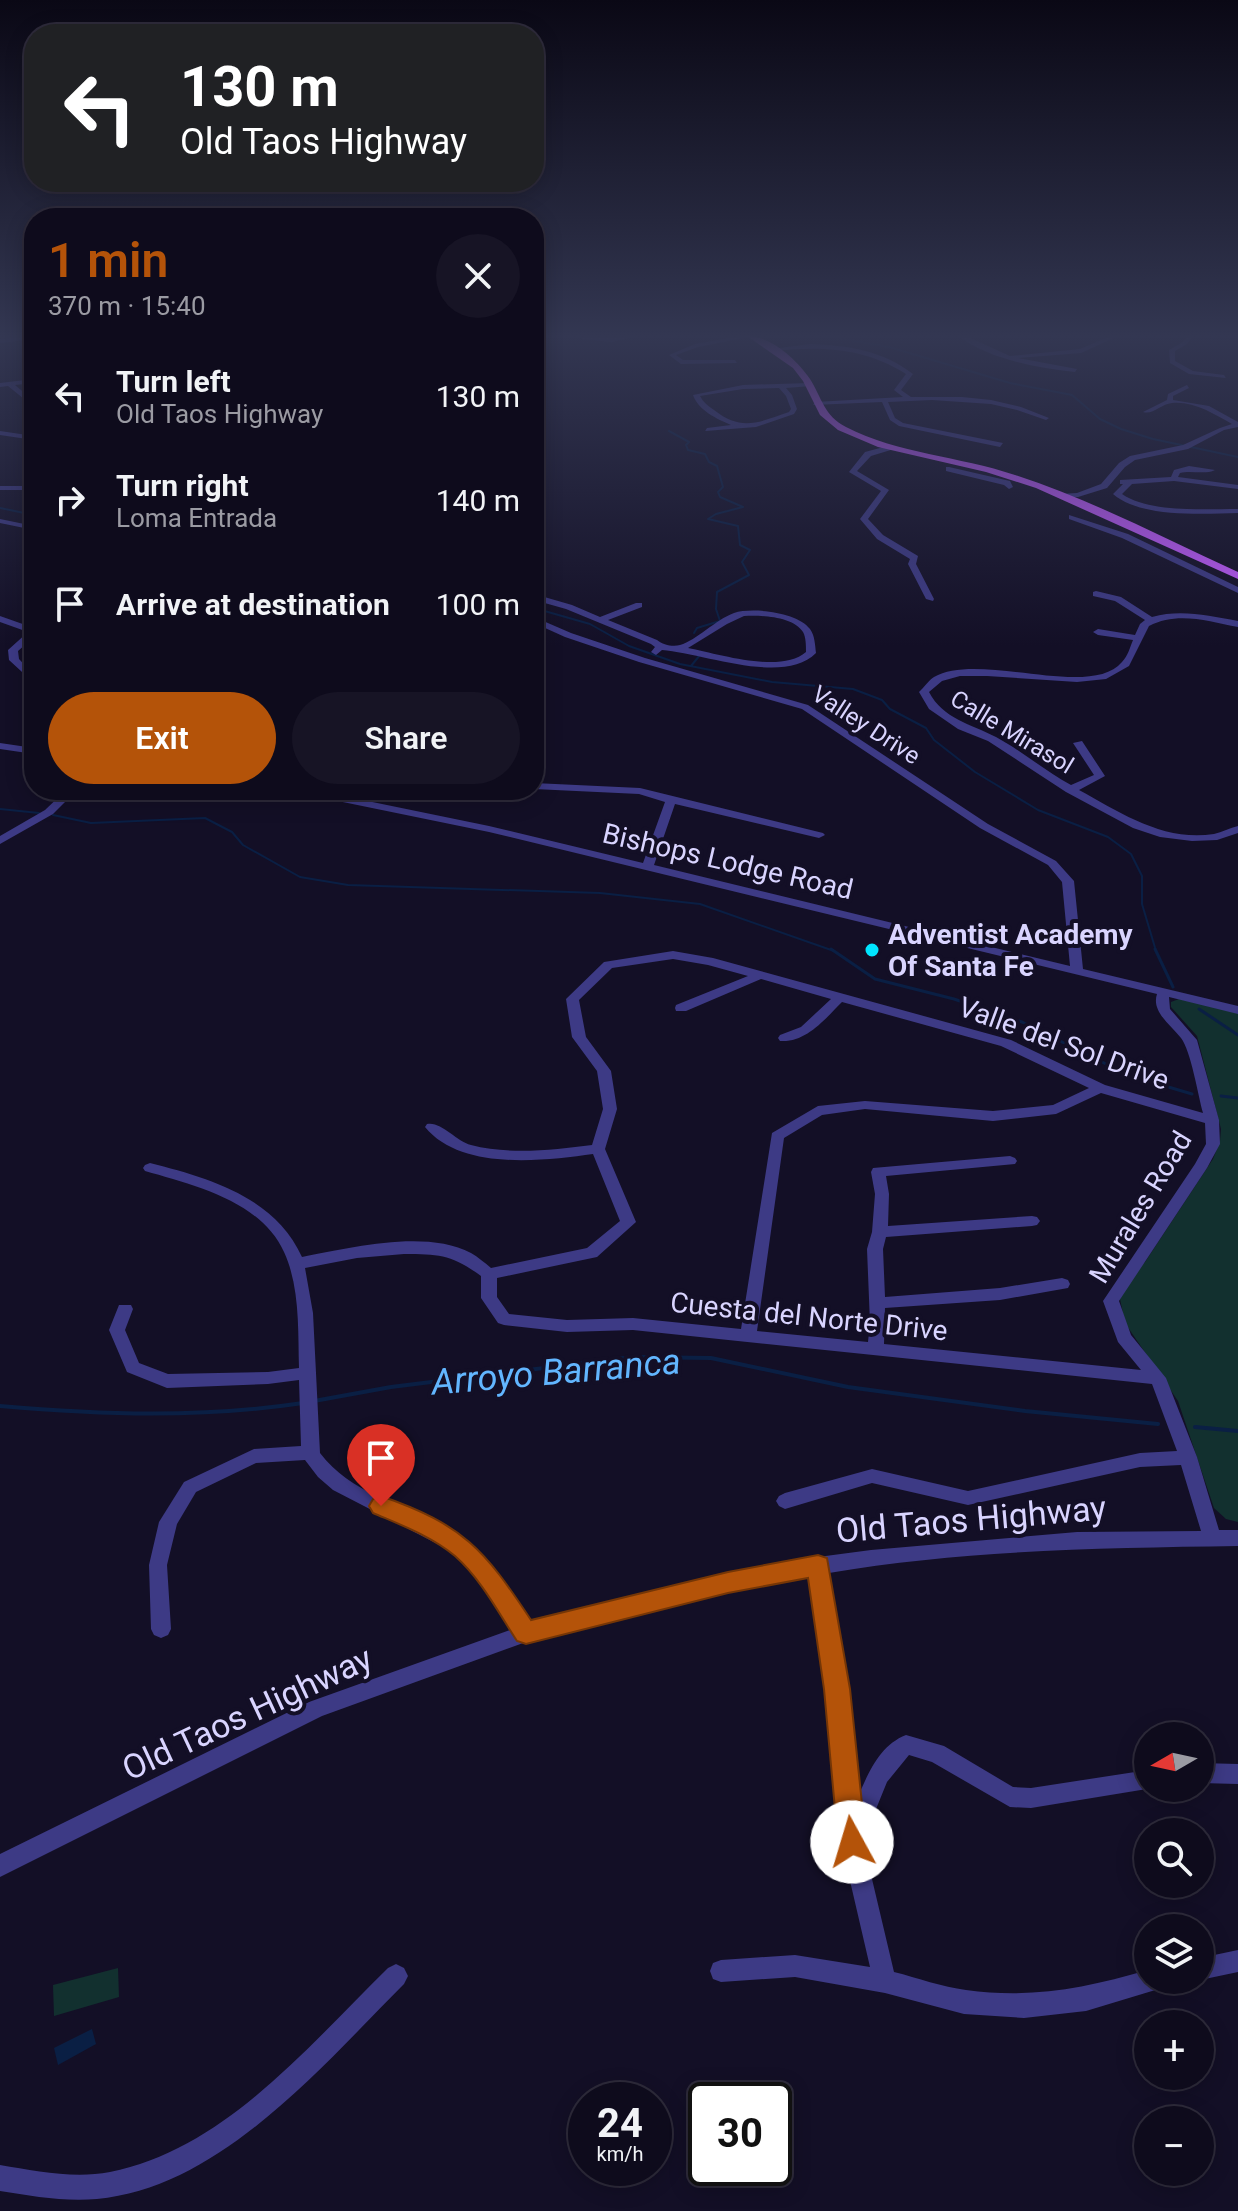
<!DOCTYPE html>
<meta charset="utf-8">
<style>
:root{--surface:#0e0b1c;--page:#171425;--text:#f1f3f6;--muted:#9b9ba3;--line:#2e2b3b;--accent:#b45309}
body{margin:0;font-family:Roboto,sans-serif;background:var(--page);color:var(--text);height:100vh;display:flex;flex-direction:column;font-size:30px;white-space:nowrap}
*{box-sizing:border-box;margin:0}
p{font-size:26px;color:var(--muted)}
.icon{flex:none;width:44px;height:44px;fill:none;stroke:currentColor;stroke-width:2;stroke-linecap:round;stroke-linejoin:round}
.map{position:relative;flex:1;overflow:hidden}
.details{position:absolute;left:24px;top:208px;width:520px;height:592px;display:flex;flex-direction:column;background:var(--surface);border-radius:32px;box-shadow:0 4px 20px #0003,0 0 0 2px var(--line)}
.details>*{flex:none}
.banner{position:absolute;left:24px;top:24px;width:520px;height:168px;border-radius:32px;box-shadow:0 4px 20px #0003,0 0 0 2px var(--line);background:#202124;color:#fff;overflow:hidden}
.needle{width:52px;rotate:261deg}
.buttons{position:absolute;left:1134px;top:1722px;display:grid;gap:16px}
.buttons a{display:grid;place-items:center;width:80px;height:80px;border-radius:50%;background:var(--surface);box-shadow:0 4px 20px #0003,0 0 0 2px var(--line);font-size:40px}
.speed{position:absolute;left:568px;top:2082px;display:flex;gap:16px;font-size:40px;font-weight:700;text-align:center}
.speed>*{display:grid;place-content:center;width:104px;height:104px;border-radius:50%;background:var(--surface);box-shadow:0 4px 20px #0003,0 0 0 2px var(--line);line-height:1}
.speed small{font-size:20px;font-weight:400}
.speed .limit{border:4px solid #111;border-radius:12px;background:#fff;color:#111}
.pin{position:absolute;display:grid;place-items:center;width:68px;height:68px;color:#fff;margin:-82px -34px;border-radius:50% 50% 50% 0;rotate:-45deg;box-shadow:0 0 8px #0007}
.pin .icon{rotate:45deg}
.me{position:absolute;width:88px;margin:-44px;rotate:354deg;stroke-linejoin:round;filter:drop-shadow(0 0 6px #0008)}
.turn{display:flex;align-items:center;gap:28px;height:168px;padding:0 24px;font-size:36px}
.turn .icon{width:104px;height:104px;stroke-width:2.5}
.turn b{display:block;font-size:56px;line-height:68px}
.round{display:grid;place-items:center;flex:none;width:84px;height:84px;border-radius:42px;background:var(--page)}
.head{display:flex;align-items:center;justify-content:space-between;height:136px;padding:0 24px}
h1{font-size:48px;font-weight:600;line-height:60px;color:var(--accent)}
.cta{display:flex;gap:16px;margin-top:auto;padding:16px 24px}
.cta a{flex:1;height:92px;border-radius:48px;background:var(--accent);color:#fff;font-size:32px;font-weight:600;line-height:92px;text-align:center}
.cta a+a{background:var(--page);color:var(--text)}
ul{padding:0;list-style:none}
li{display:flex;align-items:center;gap:24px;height:104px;padding:0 24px}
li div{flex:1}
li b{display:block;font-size:30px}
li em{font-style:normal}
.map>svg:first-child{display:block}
</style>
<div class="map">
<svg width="1238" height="2211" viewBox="0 0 1238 2211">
<rect width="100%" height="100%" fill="#130f26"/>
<path fill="#12302f" d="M1179,999L1238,1012V1522L1226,1519L1214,1508L1178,1401L1125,1323L1120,1299L1129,1277L1145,1262L1213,1159L1220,1141L1221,1129L1197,1036L1171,1007V1002Z
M118,1968L119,1997L54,2016L53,1985Z"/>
<path fill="#0a1f44" d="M92,2029L96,2044L58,2065L54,2048Z"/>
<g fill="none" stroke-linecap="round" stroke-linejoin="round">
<path stroke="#0a1f44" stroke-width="2" d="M827,336L889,347L1010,383L1072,395L1100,419L1121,429L1153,439L1238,457
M669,431L689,442L686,445L688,450L705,454L709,462L717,466L723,487L718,492L720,497L743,507L716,514L708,519L738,526L740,545L750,550L742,562L749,575L717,592L716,609L720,621L697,628L694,633
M0,508L34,515
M534,608L590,624L629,646L680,664L772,682L853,689L882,700L890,709L926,728L934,740L975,772L1038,810L1108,837L1131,854L1142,876V904L1156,951
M691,666L700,655
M0,809L39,813
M53,815L91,823L205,818L232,832L243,845L300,877L348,885L600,893L700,904L834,951"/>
<path stroke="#0a1f44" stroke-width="3" d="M831,949L875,979L954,999L1022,1022L1128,1075L1192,1094
M1155,949L1173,987
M1199,1009L1238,1035
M1221,1096L1238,1098"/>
<path stroke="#0a1f44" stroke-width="4" d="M314,1401L391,1387L632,1357L711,1358L848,1387L1025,1411L1158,1424
M0,1406C102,1415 202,1418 303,1403
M1195,1427L1238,1431"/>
<path fill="#3d3a85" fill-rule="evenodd" d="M34,336V339L0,343V339Z
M584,336L612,338L636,336L612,342L582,339Z
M740,336H754L698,347L676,355L683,360H735L737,363L681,364L669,355L695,344Z
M958,336H966L1010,356L1080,349L1110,336H1118L1081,353L1018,358L1077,369L1075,372C1035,367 991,360 958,336Z
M1187,336H1193L1187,344L1175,351V361L1193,371L1224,375L1226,378L1189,374L1170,363L1169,350L1183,342Z
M810,344C847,345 884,351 913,374L901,390L911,397H962L991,400L1021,407L1049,418L1046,420L1017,410L991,404L932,400L888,402L895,418L903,423L1003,443L1000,447L899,426L890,420L882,402L813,405L815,402L903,397L894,390L906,374C865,348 822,346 775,351L772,349Z
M34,379V383L15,385L34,401V407L8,386L0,387V383Z
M809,383L811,386L786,388L792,395L797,409L794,414L756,427L705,431L707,428L731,425C717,419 698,410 693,395L743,385ZM779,388L786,396L791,409L789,412C759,422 742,432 714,410C708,406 703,402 700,396L743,389Z
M1187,385L1189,388L1173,396V400L1209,406L1238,422V427L1224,430L1188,449L1135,460L1125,467L1107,488L1078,497L1060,498V494L1077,493L1101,484L1119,463L1130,456L1183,445L1220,428L1232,424C1214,414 1194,401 1172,403C1161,404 1153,415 1143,412L1167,400L1168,394Z
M0,431L34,436V440L0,435Z
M891,445L894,449L871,456L857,471L889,490L868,519L883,535L918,556L916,564L934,599L933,601L926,599L908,564L910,559L877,539L860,519L881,491L849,472L865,452Z
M534,459L539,461V465H534Z
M1189,466L1215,470C1205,475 1191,470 1180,473L1178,477L1238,485V489L1174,481L1132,484L1122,494C1150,513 1204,509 1238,509V513C1202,514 1141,518 1113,494L1123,484H1120V480L1171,477L1174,470Z
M949,467L1010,481L1013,487L1009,489L1004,485L946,471V467Z
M0,486H34V490H0Z
M1069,515L1128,534L1238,587V593L1122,538L1069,519Z
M0,519L34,526V530L0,523Z
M1096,591L1121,597L1152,617C1182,609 1208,616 1238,621V627C1208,621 1177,611 1149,626L1129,666L1106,679L1077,682L987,676H960L942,681L929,692C943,719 971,724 996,737C1022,751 1045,771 1071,785L1094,775L1073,743L1082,741L1105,776L1079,790C1121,813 1164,842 1214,834C1222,832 1230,828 1238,826V833L1217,840L1192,841L1160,837L1133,828L1066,792L988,741L958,729L929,709L919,692L921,690C925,686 929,680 934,677C979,651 1090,700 1122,662C1128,656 1130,647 1133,640L1098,635L1093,632L1098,629L1135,635L1140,624L1145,620L1115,601L1093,596V592Z
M534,594L572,605L600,617L636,603H642V607L608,620L657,640C663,645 673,647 680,645C697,640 715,620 734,613C752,607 798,612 810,629C815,636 815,645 816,653C784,686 703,653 662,650L656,655L651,652L655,647L651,644L566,609L534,600ZM744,616C760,615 793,616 803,632C806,637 806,646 806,652C781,674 719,654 688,648L727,624Z
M0,616L34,628V637L18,651L19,659L34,675V683L9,660L8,650L28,632L0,622Z
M534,617L571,633L645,658L808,705L988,824L1056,861L1074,881L1083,969L1238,1006V1014L1169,997L1170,1009L1197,1040L1219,1120L1220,1144L1207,1168L1119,1301L1131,1335L1166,1378L1197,1457L1219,1530H1238V1546C1101,1548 964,1550 829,1573L847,1689L858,1797C868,1773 880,1745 906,1735L944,1746L1013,1787L1031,1788L1148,1770V1788H1153L1031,1808L1010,1807L932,1762L909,1755L887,1782L863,1841L894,1972C918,1978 942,1987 966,1990C1032,1999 1085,1988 1148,1970V1980H1166L1162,1988L1086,2011L1024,2018L964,2014L885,1993L795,1977L721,1982L713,1979L710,1971L713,1963L721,1960L795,1955L870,1967L841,1842L827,1689L810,1576L728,1590L526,1642L322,1716L0,1877V1854L309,1702L513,1629L481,1581L453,1552L333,1490L318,1477L305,1460L256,1463L196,1492L177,1524L167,1565L171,1629L168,1635L161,1638L154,1635L151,1629L149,1565L159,1522L184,1482L254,1449L301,1446L299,1380L268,1384L167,1388L127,1372L109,1330L119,1305H131L133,1309L125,1330L139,1363L168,1374L268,1372L299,1368C298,1330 300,1287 284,1252C261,1201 194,1185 145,1171L143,1168L145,1165L150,1163C209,1178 275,1197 302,1257C350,1248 425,1229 471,1253C478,1257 485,1263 491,1268L587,1248L620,1221L593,1154C543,1161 461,1171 425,1127L427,1124C441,1121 456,1141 471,1145C509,1155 554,1150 592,1145L603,1109L597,1071L572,1037L566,999L604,962L673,951L713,958L1011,1040L1105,1085L1203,1113C1198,1095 1191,1051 1181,1038C1171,1025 1151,1012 1157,994L489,832L294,792L293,790H314L489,826L643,863L665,802L639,794L534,789V783L640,788L823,833L825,835L819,838L675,804L654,865L1070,966L1062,882L1048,865L980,828L802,709L639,662L565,637L534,623ZM673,959L708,965L748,976L676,1005L675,1008L676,1011H686L761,979L831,999L801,1027L780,1035L778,1038L780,1041C806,1043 825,1019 842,1002L1001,1046L1089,1088L1053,1105L993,1111L865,1101L818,1106L772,1133L741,1329L633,1318L567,1320L509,1314L497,1297V1278L597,1257L636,1222L605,1149L617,1109L611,1071L586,1037L579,1000L612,968ZM1101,1093L1205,1123L1206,1144L1195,1164L1103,1301L1118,1342L1141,1370L884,1344L885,1308L1000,1300L1068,1288L1070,1284L1068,1280L1062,1278L1000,1288L885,1297L883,1249L886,1237L1032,1226L1037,1225L1040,1221L1037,1217L1032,1216L888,1226L889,1194L886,1176L1015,1164L1017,1161L1015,1158L1010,1156L873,1168L871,1172L875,1194L872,1232L867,1249L870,1323L868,1342L757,1331L784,1138L822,1115L865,1109L993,1121L1056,1114ZM404,1254C440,1254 452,1255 481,1276V1298L498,1323L504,1325L567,1332L633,1330L1152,1384L1177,1451L1140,1453L968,1491L872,1469L785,1493L779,1496L776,1501L779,1506L785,1509L872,1483L968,1505L1140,1467L1181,1465L1201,1531L1077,1532L871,1550L818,1557L728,1574L530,1623C511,1595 495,1561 467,1541C420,1507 357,1501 320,1453L313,1313L305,1268L357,1258Z
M0,743L34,748V754L0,749Z
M66,790H77L53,814L0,844V836L45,810Z
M1200,1763L1238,1764V1784L1200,1783Z
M1238,1950V1972L1200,1980H1199L1200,1958Z
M396,1964L404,1968L408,1976L404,1984C322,2066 220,2188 97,2199C64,2202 32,2196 0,2191V2165C36,2171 74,2179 110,2172C225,2149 308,2046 388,1968Z"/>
<path fill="#c25bff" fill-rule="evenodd" d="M747,336C771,336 797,360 810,379C822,398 824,416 846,427C898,454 959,456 1015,475C1092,500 1164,538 1238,572V579L1036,488L986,472L878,447L838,430L820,415L803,381L793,368Z"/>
</g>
<linearGradient id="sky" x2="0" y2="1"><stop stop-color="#0a0815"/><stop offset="0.52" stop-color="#333752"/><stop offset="1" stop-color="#333752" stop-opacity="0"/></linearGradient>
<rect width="1238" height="646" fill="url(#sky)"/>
<path fill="#b45309" stroke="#753606" stroke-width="2" d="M381,1496C464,1525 484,1549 531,1620L728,1572L818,1555L827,1558L850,1689L866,1842L862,1852L852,1856L842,1852L838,1842L824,1689L808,1578L728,1593L526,1644L517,1641C498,1612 481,1579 455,1556C431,1536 401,1525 373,1513L369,1506L373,1499Z"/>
<circle fill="#00e5ff" stroke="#130f26" stroke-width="3" cx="872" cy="950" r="8"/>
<g text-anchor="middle" stroke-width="8" stroke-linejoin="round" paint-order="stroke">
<g font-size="24" fill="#d9d4ff" stroke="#130f26">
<text transform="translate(866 725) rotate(33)" y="8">Valley Drive</text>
<text transform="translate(1012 732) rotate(31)" y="8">Calle Mirasol</text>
</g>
<g font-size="28" fill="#d9d4ff" stroke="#130f26">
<text transform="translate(728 861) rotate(13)" y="10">Bishops Lodge Road</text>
<text transform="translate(1064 1043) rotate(20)" y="10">Valle del Sol Drive</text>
<text transform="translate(1140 1207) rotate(-59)" y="10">Murales Road</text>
<text transform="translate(809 1316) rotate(6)" y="10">Cuesta del Norte Drive</text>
</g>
<g font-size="28" font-weight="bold" fill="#d9d4ff" stroke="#130f26" text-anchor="start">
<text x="888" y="944">Adventist Academy<tspan x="888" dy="32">Of Santa Fe</tspan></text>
</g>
<g font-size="34" fill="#d9d4ff" stroke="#130f26">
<text transform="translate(971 1519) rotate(-5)" y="12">Old Taos Highway</text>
<text transform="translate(247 1713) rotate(-25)" y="12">Old Taos Highway</text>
</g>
<g font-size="36" font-style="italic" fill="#62b6ff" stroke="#130f26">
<text transform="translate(556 1371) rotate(-5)" y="13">Arroyo Barranca</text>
</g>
</g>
</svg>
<div class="buttons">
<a><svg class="needle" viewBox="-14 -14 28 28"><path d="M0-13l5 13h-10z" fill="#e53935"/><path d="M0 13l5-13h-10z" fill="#9b9ba3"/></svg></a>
<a><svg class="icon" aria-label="search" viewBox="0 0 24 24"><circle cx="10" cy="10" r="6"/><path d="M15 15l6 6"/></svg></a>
<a><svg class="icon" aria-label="layers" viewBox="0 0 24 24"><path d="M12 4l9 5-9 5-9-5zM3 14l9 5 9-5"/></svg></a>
<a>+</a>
<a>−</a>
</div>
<div class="speed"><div>24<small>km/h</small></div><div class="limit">30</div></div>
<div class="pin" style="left:381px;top:1506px;background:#d93025"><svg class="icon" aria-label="arrive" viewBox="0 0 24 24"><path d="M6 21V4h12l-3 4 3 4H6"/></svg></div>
<svg class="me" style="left:852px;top:1842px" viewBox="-20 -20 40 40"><circle r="19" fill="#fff"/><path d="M0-13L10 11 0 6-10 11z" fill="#b45309"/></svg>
<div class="banner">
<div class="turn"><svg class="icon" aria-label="left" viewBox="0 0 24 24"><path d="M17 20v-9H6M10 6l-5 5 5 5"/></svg><div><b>130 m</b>Old Taos Highway</div></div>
</div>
<section class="details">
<div class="head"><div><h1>1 min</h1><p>370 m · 15:40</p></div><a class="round"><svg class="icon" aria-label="close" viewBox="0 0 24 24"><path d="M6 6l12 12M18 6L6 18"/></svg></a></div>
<ul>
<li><svg class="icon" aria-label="left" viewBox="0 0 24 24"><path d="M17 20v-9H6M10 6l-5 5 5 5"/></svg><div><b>Turn left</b><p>Old Taos Highway</p></div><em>130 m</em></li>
<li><svg class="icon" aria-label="right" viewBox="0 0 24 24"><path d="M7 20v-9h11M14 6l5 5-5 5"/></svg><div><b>Turn right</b><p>Loma Entrada</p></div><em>140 m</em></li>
<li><svg class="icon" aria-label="arrive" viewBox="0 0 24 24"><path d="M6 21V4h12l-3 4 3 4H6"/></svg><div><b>Arrive at destination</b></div><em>100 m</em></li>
</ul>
<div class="cta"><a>Exit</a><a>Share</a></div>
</section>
</div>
